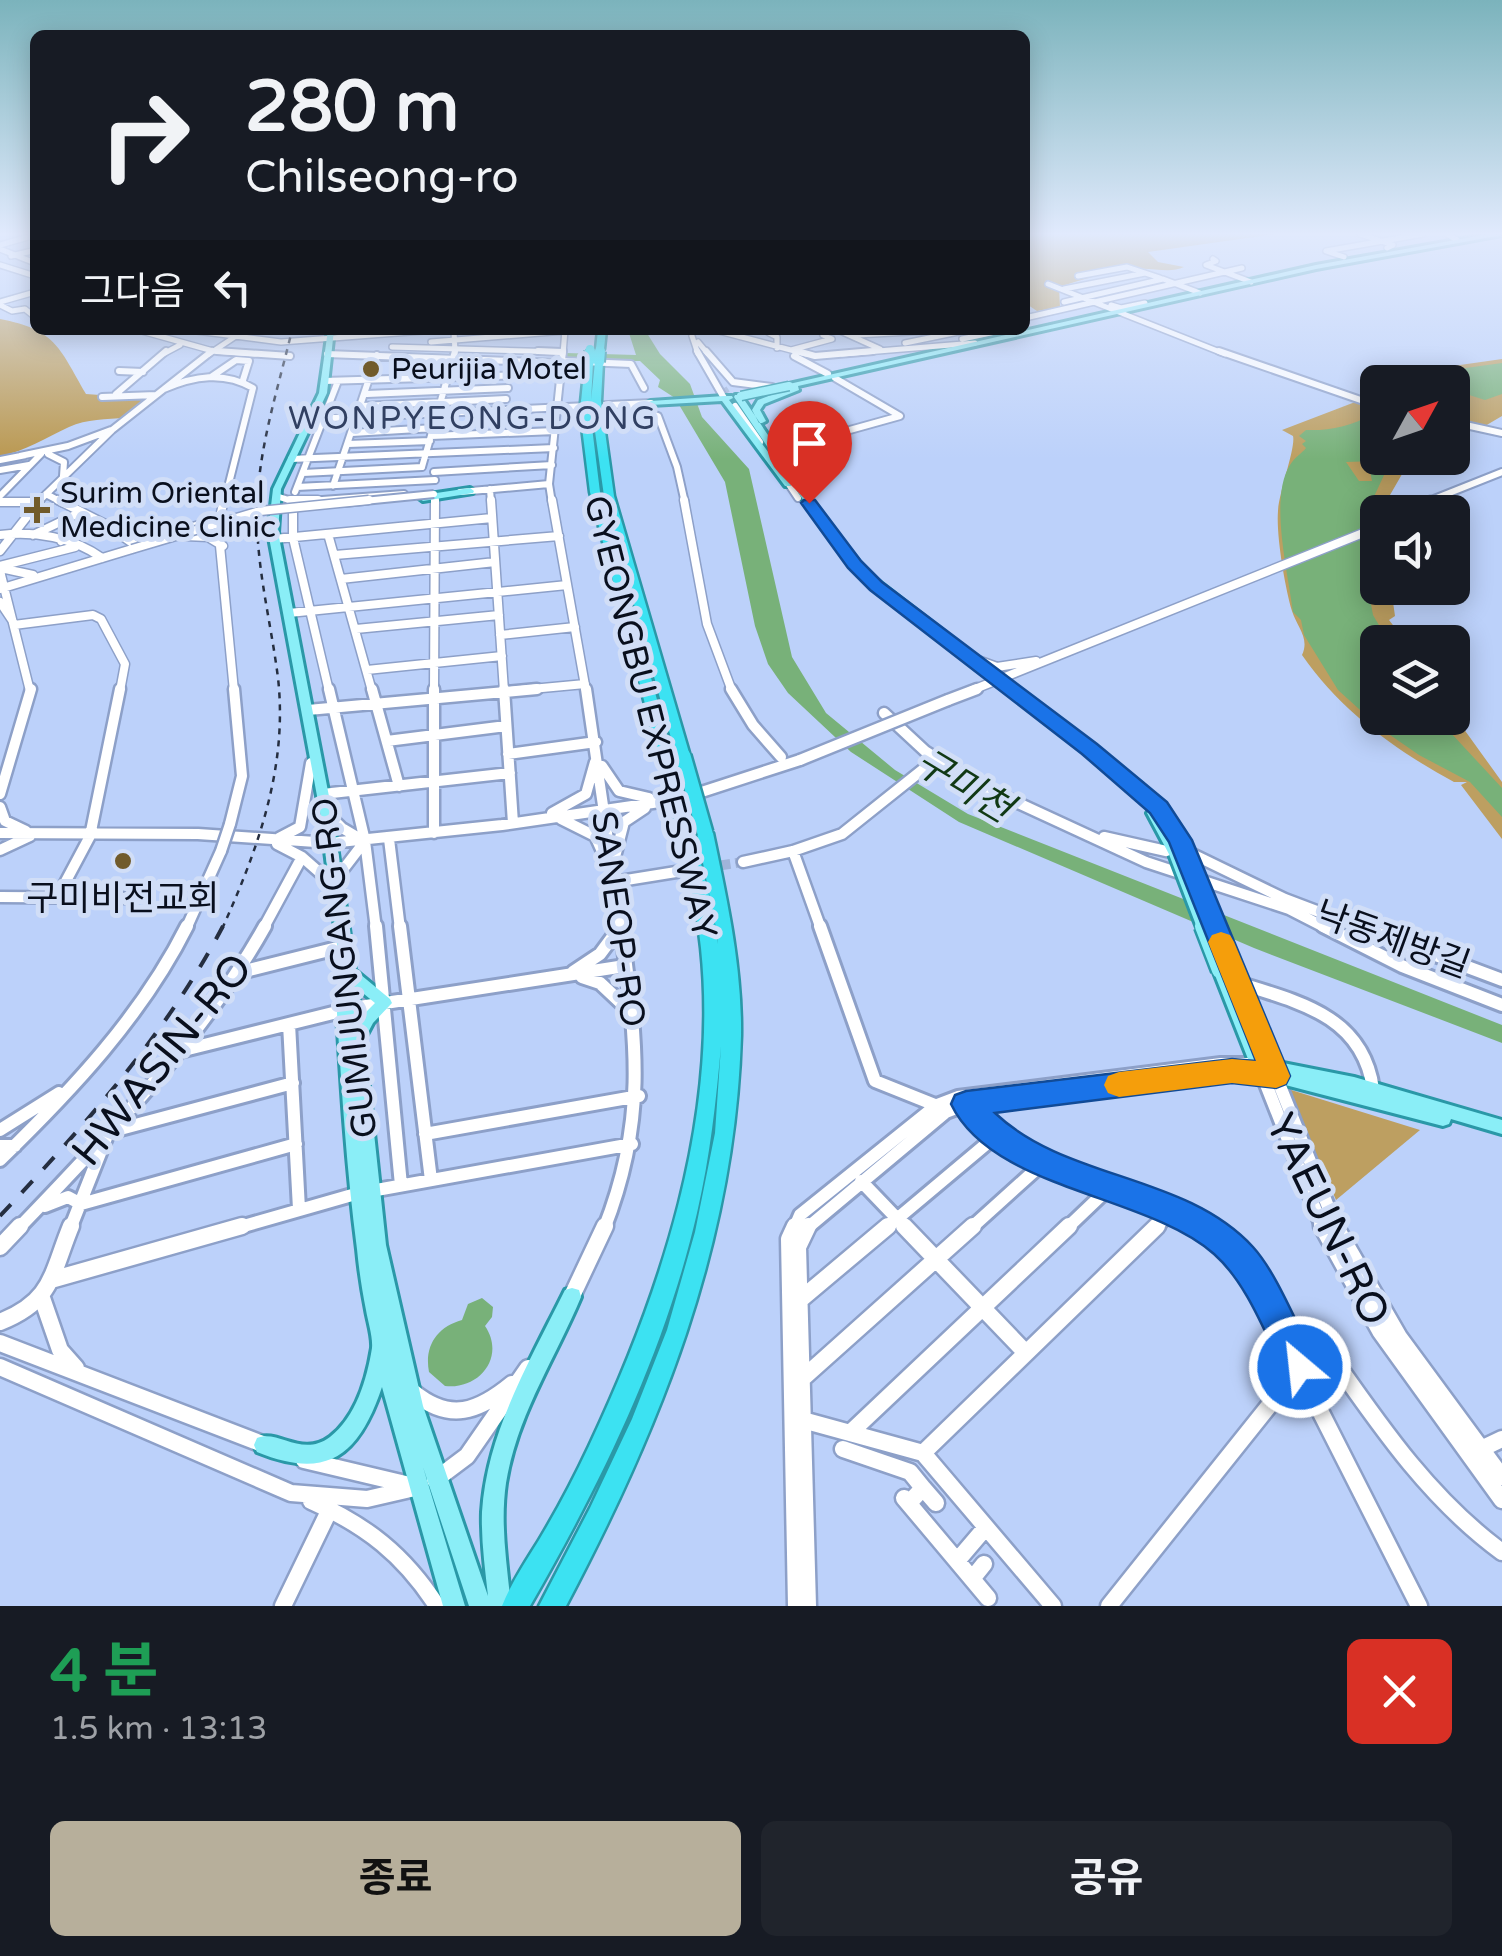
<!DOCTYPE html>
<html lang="ko">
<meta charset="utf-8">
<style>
:root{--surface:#171b24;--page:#20242c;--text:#f1f3f6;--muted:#9ea1a6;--accent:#b7af9b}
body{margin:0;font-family:"Varela Round","Noto Sans KR",sans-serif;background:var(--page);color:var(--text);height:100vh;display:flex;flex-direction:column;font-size:38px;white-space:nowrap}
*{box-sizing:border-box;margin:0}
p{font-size:32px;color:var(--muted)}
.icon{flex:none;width:55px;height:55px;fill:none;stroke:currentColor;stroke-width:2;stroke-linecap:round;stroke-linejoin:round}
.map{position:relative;height:1606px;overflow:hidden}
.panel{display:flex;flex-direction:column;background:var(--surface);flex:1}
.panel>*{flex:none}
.top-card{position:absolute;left:30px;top:30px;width:1000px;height:305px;border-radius:15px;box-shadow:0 5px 25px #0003;background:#171b24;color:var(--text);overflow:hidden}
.needle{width:65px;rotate:50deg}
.controls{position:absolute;left:1360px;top:365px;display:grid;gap:20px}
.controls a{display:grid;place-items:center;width:110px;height:110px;border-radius:15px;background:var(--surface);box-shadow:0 5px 25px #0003;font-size:50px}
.pin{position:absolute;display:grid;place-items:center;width:85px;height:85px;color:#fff;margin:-102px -42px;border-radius:50% 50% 50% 0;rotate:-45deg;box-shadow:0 0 10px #0007}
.pin .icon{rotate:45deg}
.me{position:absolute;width:110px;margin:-55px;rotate:332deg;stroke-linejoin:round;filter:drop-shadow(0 0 8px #0008)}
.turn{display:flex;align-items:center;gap:35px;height:210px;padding:0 50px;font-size:45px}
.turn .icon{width:130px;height:130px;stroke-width:2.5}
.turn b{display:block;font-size:70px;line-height:85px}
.then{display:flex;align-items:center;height:95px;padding:0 50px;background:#0003;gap:20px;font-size:38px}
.round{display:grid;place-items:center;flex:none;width:105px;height:105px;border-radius:15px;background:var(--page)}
.head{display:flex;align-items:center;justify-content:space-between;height:170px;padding:0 50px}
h1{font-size:60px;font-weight:700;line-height:75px;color:#1e9e55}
.button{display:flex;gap:20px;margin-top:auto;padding:20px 50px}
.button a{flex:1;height:115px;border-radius:15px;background:var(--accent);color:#111;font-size:40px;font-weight:700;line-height:115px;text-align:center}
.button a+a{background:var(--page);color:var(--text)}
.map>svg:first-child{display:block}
</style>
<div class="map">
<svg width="1502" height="1606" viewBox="0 0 1502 1606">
<rect width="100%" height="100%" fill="#bcd1fa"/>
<path fill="#bd9f61" d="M1502,359V416L1485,426L1453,419L1452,382H1384L1425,370Z
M1377,384L1378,458H1402L1396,464L1405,469L1375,521L1378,588H1391L1395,616L1389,620L1406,642H1378V718H1452L1453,714L1502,782V839L1461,785L1467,782H1454C1395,750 1341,711 1302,655C1310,638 1297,627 1292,611C1285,587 1276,535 1278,511C1279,492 1296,447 1293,436L1282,430L1363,399L1364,390Z
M1288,1089L1420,1130L1336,1200Z"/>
<path fill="#ba9850" d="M1025,234H1276L1148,252L1158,262L1184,267C1169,274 1152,267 1137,269C1110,271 1084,279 1059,287L1060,307L1037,311L1025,303Z
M0,319C55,330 58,345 86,394L114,396L110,401L146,399L126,418C106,419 87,419 69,427C45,438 26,451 0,456Z"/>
<path fill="#78b179" d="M628,330H645L660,354L690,384L702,417L749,469L792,657L826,713L895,770L968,814L1502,1025V1043L1254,948L959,822L851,752L788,693L768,664L755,626L725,482L675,398L658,387L660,380L640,361H568L566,353L636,355Z
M1502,363V394L1485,400L1463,393L1453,397L1452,382H1393L1415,378V375Z
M1372,414H1377L1378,461L1346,462L1359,481H1372L1370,471L1380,466L1385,473L1365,516L1363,543L1377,551V558L1371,560L1367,583L1373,615L1389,642H1378V718H1437L1502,788V817L1470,782L1419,755L1380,728L1338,690L1304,635L1301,620L1293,612C1288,572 1269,498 1290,465C1294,458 1302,453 1306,448L1302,444L1306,441L1299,436L1306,430C1328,431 1353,426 1372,414Z
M482,1298L493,1307L492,1317L485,1326C506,1357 479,1390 445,1386L429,1372C424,1346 437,1327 462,1320L468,1304Z"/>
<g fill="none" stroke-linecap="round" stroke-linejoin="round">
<path stroke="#a1b4d9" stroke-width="6" stroke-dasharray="6 4" stroke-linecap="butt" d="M724,388L735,406"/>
<path stroke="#a1b4d9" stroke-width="10" stroke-dasharray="10 5" stroke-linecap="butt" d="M676,872L743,862"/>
<defs>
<path id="minor-far5" d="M1360,234L1393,245L1387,248
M1447,234L1457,240
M0,245L35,235
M0,249L35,263
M11,256L32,251
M1344,257L1326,251L1423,234
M1213,259L1216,261L1206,265L1251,282
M0,265L35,276
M1078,276L1127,267L1145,273
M1048,284L1225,354
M1064,289L1145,273L1160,278
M0,302L35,292
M1064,302L1163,279L1200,293
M0,305L12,311L25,309L35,317
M1111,305L1121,308L1145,303
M1025,318L1242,268
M138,330L213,351L256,354
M189,330L281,342L436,330
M206,330H230
M454,330L455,354
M715,330L806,354
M769,333L777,337V348
M857,335L945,330
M692,336L698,354
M962,339L1000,331
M431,342L564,331
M698,342L708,354
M905,343L968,330
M392,347L562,352
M791,350L832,339L823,335L838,330L880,349
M163,354L180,345
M209,354L245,330
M563,354L565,330
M842,354L975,343"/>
<path id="minor-far4" d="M217,351L290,356
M538,351L562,352
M697,351L724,398
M706,351L733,382L772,387
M797,351L815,356L873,351
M1219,351L1378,406
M327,354L561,363
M794,356L828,374
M562,361L631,364L644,388
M119,371L143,372
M211,377L236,360L249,361L243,380
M324,381L560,374
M164,389C194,376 224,371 253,388L224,503
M116,394L166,351
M367,394L508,388
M102,397L156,395
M623,405L658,416L677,467L685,503
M362,406L506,399
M735,406L760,442
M311,419L651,403
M1452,422L1502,433
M352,433L434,428
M431,436L555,431
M348,444L430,441
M778,450L900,416L835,378
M48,454L64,462L63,476
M20,456L68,446L111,430
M291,459L554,448
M0,460L26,455
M422,467L455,351
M0,470L29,465
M434,472L552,465
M303,473L422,467
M784,477L798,498
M333,486L377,355
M297,487L435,480
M490,489L491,503
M295,492L338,381
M460,492L549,484
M46,494L63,503
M0,496L41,454
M276,496L295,502L404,494
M0,502H39
M37,503L112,430L212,351
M435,503V497
M552,503L549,484L563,351
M1424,503L1502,472"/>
<path id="minor-far3" d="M58,500L105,524L135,545
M224,500L218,525L234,691
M290,500H318
M491,500L504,691
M552,500L586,691
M684,500L707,624L732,691
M0,502H39
M293,511V538L329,691
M1401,512L1430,500
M186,529L219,519
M328,534L372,691
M0,535C35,531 73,537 102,558
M33,535L81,512
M185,536L208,537L223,546
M274,539L492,518
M61,541L101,522
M0,551L40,500
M335,555L559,536
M0,566L75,547
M0,568L33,575
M0,571L30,691
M341,579L495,562
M0,589L132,549
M0,602L12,620
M289,613L567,585
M14,625L93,615L101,619L125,664L120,691
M356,629L499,615
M500,635L575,627
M975,659L997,667L1036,661
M367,670L502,656
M434,691L435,500
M510,691L585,684
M970,691L1378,527"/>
<path id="minor-far2" d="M329,689L365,841L376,929
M372,689L399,786
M504,689L513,823
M586,689L621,929
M731,689L753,725L781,757
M948,700L977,689
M308,710L537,689
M884,713L925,751L977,784L1146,862L1289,909L1328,929
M387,741L506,726
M508,754L596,742
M602,766L619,791L649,798
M0,794L31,689
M323,794L510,773
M0,807L5,821L26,831
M326,812L342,828L364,841
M552,813L586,794L595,762
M561,819L595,836L605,858
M230,824L242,776L234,689
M0,833L198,834L330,843L502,825L680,799L800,760
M434,833V689
M1104,837L1175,853
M279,838L300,827L311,763
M389,839L400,929
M277,844L302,857L327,879
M0,850L30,836
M1184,850L1285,899L1364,929
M793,851L821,929
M614,861L624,822L645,808
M743,862L793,851L842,834L931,763
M335,880L365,841
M614,882L676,872
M58,896L90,836L120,689
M0,897L133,898
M186,929L221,851
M263,929L302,857"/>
<path id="minor-far1" d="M376,926L401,1185
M400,926L431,1180
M820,926L875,1081L940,1107
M1323,926L1402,966L1502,1005
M1358,926L1502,980
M573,972L600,954L620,927
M237,973L337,948
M582,977L600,983L632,1013
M1238,983C1299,1002 1363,1016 1373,1089
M289,1024L299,1209
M180,1051L353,1008L625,966
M1276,1076L1337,1229
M962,1101L997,1135L1028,1157L1195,1221L1204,1229
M0,1130L59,1093
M109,1132L293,1083
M425,1134L639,1096
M0,1146H15
M0,1160C71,1091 142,1016 187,926
M861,1181L907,1229
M371,1191L632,1144
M81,1204L296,1144
M45,1206L68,1197L81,1204
M18,1229C107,1136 201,1040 265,926
M70,1229L106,1138
M233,1229L359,1193
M604,1229C648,1118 636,1040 621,926
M794,1229L800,1215L937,1105L958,1097L1221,1064H1258L1323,1229
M806,1229L946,1112L967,1104L1239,1071
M885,1229L997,1135
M970,1229L1042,1164
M1066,1229L1110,1187
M1154,1229L1172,1211"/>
<path id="minor" d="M795,1226L789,1239L796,1606
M808,1226L798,1247L808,1606
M904,1226L1026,1353
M1201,1226L1244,1261L1419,1606
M1322,1226L1380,1331L1502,1500
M1335,1226L1399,1337L1502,1477
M0,1247L20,1226
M51,1280L242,1226
M42,1298L60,1350L76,1368
M571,1298L605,1226
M801,1299L888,1226
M0,1322C53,1301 51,1275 71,1226
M1317,1336C1372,1414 1424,1495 1502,1552
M0,1343L265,1445
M0,1367L291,1493L367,1499L419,1487
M803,1378L973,1226
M414,1393C450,1422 478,1412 512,1384
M799,1419L923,1453L1053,1606
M850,1433L1069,1226
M843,1449L910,1472L923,1488L909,1503
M1481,1449L1502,1439
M923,1453L1157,1226
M304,1460L418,1487
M435,1480L467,1456L528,1368
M923,1488L936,1503
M904,1498L957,1561L986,1527
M311,1501C366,1525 404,1555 437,1606
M957,1561L988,1598
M972,1579L984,1564
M283,1606L330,1509
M1109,1606L1300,1367"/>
<path id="major" d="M1489,234L1502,235L1316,269L798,386L799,390L764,404L760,410L766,421L762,423H759L752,410L758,400L789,388L785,386L789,384L1316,265Z
M328,330H334L327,393L281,489L278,532L332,812L355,970L390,999L392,1003L373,1023L364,1040L386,1245L423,1406L488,1596C485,1568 481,1540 482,1512C487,1432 530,1361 565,1290L572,1288L579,1290L581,1297C555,1359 517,1415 506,1483C500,1524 507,1565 511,1606H469L423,1467L465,1606H443L382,1387C359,1455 328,1481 257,1452L254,1445L257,1438C278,1429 302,1458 330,1437C356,1417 367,1379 372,1348C373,1337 368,1322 366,1310C362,1290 359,1270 357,1249C346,1165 341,1081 336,996L338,992L343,990L320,812L268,532L273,489L319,393ZM358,989L375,1003L361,1017Z
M735,395H741L828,524L869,574L1143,785L1175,820L1195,860L1193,863H1183L1180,856H1170L1147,813L1151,809L1135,791L863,578L822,528L734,397Z
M724,396H732L733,398L729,400L791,482V486H785L722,401L651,405L647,403L651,401Z
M470,488L474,491L473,493L423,501L419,498L423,495Z
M1220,964L1225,966L1230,976L1236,972L1241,974L1278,1062L1354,1077L1502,1120V1134L1451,1119L1449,1124L1443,1126L1258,1078L1256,1073L1257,1070L1252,1069L1250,1064L1213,970L1215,966Z"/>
<path id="highway" d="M598,330H606L604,349L600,351L596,349Z
M589,359L593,362L591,402L586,405L581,402L585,362Z
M599,359L603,362L601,401L596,404L591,401L595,362Z
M597,407L602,410L614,496L690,756L683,761L676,756L604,496L592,410Z
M585,408L590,411L600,492L673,758L666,763L659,758L590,492L580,411Z
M705,828L713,833C727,900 742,967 741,1036C735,1243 661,1426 566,1606H539L590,1508L632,1419L667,1330L695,1232L715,1133L721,1046C716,1102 710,1157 697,1213C665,1352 601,1483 530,1606H502C511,1583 526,1561 539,1540C557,1510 574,1478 589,1446C661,1293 719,1119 701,948C697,910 688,873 678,836L686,831L694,836L710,899L718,944L717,933L697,833Z"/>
</defs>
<use href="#minor-far5" stroke="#8da0c8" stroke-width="8"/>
<use href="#minor-far4" stroke="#8da0c8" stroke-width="10"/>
<use href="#minor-far3" stroke="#8da0c8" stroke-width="11"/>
<use href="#minor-far2" stroke="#8da0c8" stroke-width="15"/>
<use href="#minor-far1" stroke="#8da0c8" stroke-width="18"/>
<use href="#minor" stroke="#8da0c8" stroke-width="21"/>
<use href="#major" stroke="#2a98a7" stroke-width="6"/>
<use href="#highway" stroke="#2a98a7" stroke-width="5"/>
<use href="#minor-far5" stroke="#fff" stroke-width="5"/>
<use href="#minor-far4" stroke="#fff" stroke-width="6"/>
<use href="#minor-far3" stroke="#fff" stroke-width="8"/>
<use href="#minor-far2" stroke="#fff" stroke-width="10"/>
<use href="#minor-far1" stroke="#fff" stroke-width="12"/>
<use href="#minor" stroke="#fff" stroke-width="16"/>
<use href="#major" fill="#8aeef7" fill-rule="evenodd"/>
<use href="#highway" fill="#3ce2f2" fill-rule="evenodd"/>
<path stroke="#252e40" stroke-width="2.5" stroke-dasharray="6 6" stroke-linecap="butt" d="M222,929C258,849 288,767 278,678C271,622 256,567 257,510C258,449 278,389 292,330"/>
<path stroke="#252e40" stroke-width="4" stroke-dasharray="16 16" stroke-linecap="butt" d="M0,1216C83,1127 166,1035 223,926"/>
<defs>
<path id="minor-bridge-far2" d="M344,503L434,494"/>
<path id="minor-bridge-far1" d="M132,549L260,511L369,500"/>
<path id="minor-bridge" d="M800,760L948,700
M221,851L230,824"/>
<path id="major-bridge-far2" d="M741,396L789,386"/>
<path id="major-bridge-far1" d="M1175,853L1204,929
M1188,860L1216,929"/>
<path id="major-bridge" d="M1203,926L1220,970
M1215,926L1236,978"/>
<path id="highway-bridge-far2" d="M590,354V349
M600,354V349"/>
<path id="highway-bridge-far1" d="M589,362L590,351
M599,362L600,351
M596,401L597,410
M585,411L586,402"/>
<path id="highway-bridge" d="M683,756L705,833
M666,758L686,836"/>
</defs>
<use href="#minor-bridge-far2" stroke="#8da0c8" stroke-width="10" stroke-linecap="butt"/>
<use href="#minor-bridge-far1" stroke="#8da0c8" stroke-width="11" stroke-linecap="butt"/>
<use href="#minor-bridge" stroke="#8da0c8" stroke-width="15" stroke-linecap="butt"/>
<use href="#major-bridge-far2" stroke="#2a98a7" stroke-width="11" stroke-linecap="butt"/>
<use href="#major-bridge-far1" stroke="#2a98a7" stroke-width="18" stroke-linecap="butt"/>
<use href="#major-bridge" stroke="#2a98a7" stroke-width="21" stroke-linecap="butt"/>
<use href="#highway-bridge-far2" stroke="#2a98a7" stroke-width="10" stroke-linecap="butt"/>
<use href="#highway-bridge-far1" stroke="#2a98a7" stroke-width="14" stroke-linecap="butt"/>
<use href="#highway-bridge" stroke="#2a98a7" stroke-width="20" stroke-linecap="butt"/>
<use href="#minor-bridge-far2" stroke="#fff" stroke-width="6"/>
<use href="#minor-bridge-far1" stroke="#fff" stroke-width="8"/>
<use href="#minor-bridge" stroke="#fff" stroke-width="10"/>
<use href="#major-bridge-far2" stroke="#8aeef7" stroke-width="8"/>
<use href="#major-bridge-far1" stroke="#8aeef7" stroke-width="12"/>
<use href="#major-bridge" stroke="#8aeef7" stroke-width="16"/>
<use href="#highway-bridge-far2" stroke="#3ce2f2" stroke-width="8"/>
<use href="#highway-bridge-far1" stroke="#3ce2f2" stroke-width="10"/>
<use href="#highway-bridge" stroke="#3ce2f2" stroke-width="15"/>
</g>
<linearGradient id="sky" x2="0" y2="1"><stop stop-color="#7bb3bc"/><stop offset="0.51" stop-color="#e1eafd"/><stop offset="1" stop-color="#e1eafd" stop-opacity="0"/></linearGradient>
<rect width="1502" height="459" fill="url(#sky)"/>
<path fill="#1a73e8" stroke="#114b97" stroke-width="2.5" d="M804,500H815L861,561L882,582L1097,744L1167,802L1192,840L1290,1076L1286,1084L1276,1088L1232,1083L995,1113C1067,1181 1185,1173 1253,1247C1276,1272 1296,1323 1313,1355L1318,1367L1313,1379L1300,1385L1288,1379C1267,1339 1249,1285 1214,1254C1146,1194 992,1190 951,1104L955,1095L966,1091L1232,1059L1256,1061L1169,842L1150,813L1082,754L870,590L848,568L801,503Z"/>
<path fill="#f59e0b" d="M1221,932L1230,935L1234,942L1290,1076L1286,1084L1276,1088L1232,1083L1119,1097L1108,1093L1104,1085L1108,1076L1119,1072L1232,1059L1256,1061L1208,942L1212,935Z"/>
<g fill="#715b2b" stroke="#d1def7" stroke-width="4">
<circle cx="371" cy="369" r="10"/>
<path d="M32 495h10v10h10v10h-10v10h-10v-10h-10v-10h10z"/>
<circle cx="123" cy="861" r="10"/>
</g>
<g text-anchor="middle" stroke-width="10" stroke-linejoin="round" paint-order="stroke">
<g font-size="30" fill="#090f1d" stroke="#d1def7" text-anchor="start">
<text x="391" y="379">Peurijia Motel</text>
<text x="60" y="503">Surim Oriental<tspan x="60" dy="34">Medicine Clinic</tspan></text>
</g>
<g font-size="32" letter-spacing="2.5" fill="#314062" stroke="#d1def7">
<text x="473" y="429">WONPYEONG-DONG</text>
</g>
<g font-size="35" fill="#090f1d" stroke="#d1def7">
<text transform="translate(651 717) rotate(76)" y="12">GYEONGBU EXPRESSWAY</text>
<text transform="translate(619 919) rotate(82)" y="12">SANEOP-RO</text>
<text transform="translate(1393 939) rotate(20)" y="12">낙동제방길</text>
<text transform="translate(344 968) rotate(-97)" y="12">GUMIJUNGANG-RO</text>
</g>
<g font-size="35" fill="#090f1d" stroke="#d1def7">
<text x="123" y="910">구미비전교회</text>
</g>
<g font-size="38" font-style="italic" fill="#113914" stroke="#d1def7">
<text transform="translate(964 785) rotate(31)" y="13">구미천</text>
</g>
<g font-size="42" fill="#090f1d" stroke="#d1def7">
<text transform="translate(161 1059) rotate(-51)" y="15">HWASIN-RO</text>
<text transform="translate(1329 1219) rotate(64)" y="15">YAEUN-RO</text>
</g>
</g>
</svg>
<div class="controls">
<a><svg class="needle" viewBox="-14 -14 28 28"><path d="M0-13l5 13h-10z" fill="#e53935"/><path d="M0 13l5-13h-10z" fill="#9ea1a6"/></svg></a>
<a><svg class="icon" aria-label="sound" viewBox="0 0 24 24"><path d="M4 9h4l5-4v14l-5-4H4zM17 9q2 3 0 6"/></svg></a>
<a><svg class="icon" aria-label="layers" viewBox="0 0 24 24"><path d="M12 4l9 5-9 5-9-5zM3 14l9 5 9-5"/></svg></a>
</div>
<div class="pin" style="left:809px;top:503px;background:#d93025"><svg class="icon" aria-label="arrive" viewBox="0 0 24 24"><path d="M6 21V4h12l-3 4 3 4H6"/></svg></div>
<svg class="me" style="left:1300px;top:1367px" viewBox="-20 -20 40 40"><circle r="17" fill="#1a73e8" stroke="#fff" stroke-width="3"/><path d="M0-11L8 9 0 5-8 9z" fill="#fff"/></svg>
<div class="top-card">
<div class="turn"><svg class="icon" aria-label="right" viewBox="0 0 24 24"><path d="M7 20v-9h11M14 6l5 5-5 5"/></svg><div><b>280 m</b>Chilseong-ro</div></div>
<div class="then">그다음<svg class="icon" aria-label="left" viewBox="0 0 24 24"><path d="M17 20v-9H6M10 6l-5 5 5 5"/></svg></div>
</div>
</div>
<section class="panel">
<div class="head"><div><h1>4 분</h1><p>1.5 km · 13:13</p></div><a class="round" style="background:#d93025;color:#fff"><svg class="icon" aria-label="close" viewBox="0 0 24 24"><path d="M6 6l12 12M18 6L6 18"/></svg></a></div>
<div class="button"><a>종료</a><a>공유</a></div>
</section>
